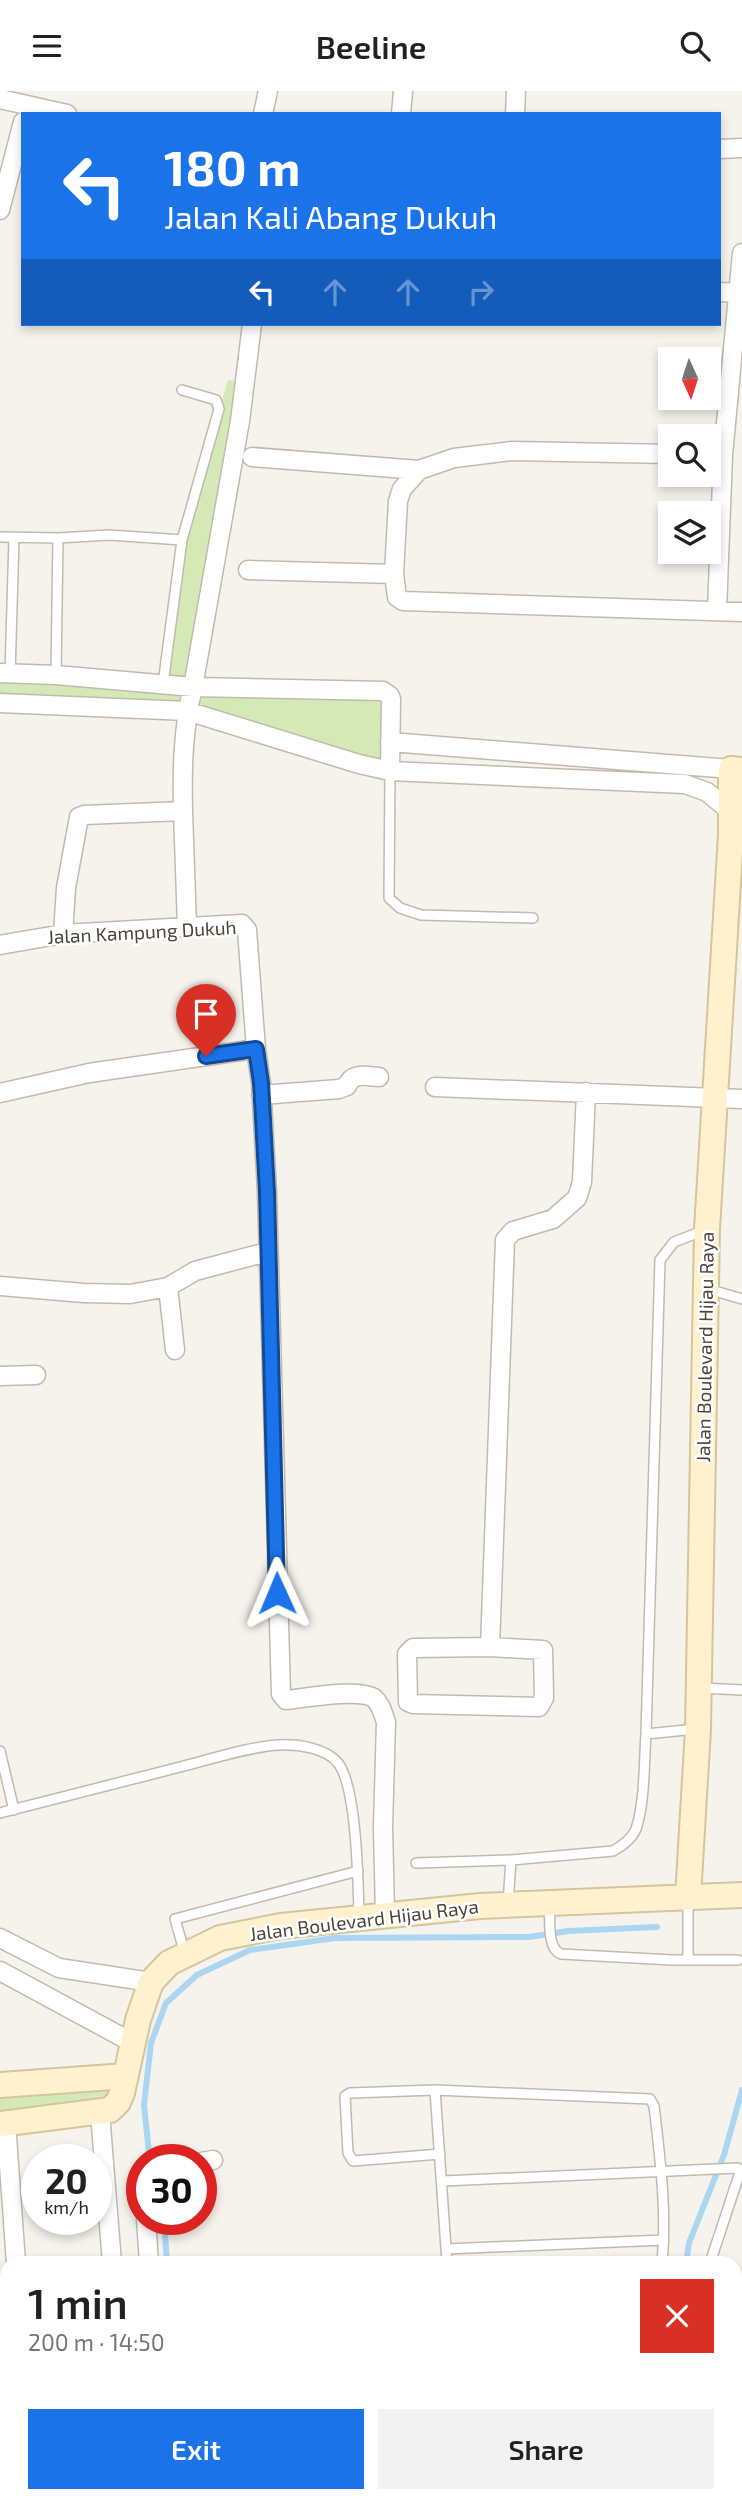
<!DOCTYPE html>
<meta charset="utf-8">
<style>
:root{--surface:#fff;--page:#f2f2f2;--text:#202124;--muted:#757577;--accent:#1a73e8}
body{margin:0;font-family:"Exo 2",sans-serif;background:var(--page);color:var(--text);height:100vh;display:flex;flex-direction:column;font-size:26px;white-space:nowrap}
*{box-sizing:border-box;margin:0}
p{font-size:23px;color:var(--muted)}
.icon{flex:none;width:38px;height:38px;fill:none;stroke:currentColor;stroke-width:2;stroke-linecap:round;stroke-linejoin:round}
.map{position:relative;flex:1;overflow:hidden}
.sheet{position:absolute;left:0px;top:2165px;width:742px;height:247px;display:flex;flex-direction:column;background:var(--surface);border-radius:21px 21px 0 0;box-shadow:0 4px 10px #0003}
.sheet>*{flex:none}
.top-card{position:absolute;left:21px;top:21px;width:700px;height:214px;border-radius:0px;box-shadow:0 4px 10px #0003;background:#1a73e8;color:#fff;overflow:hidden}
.needle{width:46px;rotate:177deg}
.fabs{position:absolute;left:658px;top:256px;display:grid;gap:14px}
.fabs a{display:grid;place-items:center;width:63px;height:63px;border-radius:0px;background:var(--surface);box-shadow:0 4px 10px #0003;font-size:35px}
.speed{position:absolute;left:21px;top:2053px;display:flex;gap:14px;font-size:35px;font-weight:700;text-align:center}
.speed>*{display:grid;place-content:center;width:91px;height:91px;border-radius:50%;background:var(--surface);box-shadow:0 4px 10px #0003;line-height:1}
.speed small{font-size:18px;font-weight:400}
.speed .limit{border:10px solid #d22;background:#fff;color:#111}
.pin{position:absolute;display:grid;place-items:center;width:60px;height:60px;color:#fff;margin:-72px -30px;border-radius:50% 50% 50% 0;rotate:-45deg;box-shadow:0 0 7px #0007}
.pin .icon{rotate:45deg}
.me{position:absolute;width:77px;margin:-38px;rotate:359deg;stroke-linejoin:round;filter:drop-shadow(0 0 5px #0008)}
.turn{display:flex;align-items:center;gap:24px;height:147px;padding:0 28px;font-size:32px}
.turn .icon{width:91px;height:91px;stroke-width:2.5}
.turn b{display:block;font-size:49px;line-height:60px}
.lanes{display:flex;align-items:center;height:66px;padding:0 28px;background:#0003;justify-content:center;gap:35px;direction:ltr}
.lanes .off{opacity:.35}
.round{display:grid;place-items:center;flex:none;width:74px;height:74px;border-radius:0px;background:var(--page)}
.head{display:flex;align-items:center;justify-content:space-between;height:119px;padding:0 28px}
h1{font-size:42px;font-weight:600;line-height:52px}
.button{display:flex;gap:14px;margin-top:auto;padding:14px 28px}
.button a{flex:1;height:80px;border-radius:0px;background:var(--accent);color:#fff;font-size:28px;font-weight:600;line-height:80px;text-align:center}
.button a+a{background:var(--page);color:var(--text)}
header{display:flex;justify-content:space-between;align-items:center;height:91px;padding:0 28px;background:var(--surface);font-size:32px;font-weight:600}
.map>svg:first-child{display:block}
</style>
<header><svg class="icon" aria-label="menu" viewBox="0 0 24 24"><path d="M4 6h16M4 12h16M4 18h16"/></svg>Beeline<svg class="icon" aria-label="search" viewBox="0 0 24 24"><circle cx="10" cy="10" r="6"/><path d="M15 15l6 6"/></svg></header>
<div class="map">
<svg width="742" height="2410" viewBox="0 0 742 2410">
<rect width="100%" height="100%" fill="#f6f3ec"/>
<path fill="#d4e9b5" d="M228,289L245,291L193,596L383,600L390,680L187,620L0,612V581L163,592L182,449Z
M126,1985L118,2011L0,2029V1994Z"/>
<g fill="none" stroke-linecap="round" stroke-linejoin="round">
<path stroke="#aad6f1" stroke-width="6" d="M149,2062L144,2014L151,1952L166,1912L197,1884L250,1859L335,1847L529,1846L568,1840L657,1836
M164,2128L167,2172
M686,2172L689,2152L724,2064L742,1999
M183,2404L184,2410
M670,2404L671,2410"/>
<defs>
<path id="lane" d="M0,446L58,447L109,444L182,449
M10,583L14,447
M56,584L58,447
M163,593L182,449L219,318L216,309L182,299
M390,680L389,807L400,817L421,824L533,827
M708,1198L742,1208
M702,1597L742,1599
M646,1643L696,1638
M0,1660L14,1719
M0,1722C60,1707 120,1691 180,1676C208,1669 252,1655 279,1654C298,1653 326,1657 338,1672C357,1696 358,1792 359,1824
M416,1772L511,1769L613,1760C622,1755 632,1748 636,1738C645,1711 644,1671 646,1643L660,1169L674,1151L705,1139
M508,1812L511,1769
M549,1813C551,1828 546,1857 561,1863L672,1869H738
M185,1863L175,1828L358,1780
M688,1869V1807
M435,1999L447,2172
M440,2063L353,2070L348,2062L345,2005L350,2002L435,1999L650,2008L654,2015C660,2067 667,2119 662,2172
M443,2090L738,2077L740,2081L710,2172
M446,2158L664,2149
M627,2404V2410
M697,2410V2404"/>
<path id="street" d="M0,8L67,23
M263,23L268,0
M401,23L403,0
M515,23L516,0
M719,58L742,57
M0,119L23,31
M719,201L742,202
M670,363L512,360L454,367L419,379L402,398L398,410L394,483L397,506L403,510L742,521
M252,366L419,379
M248,479L394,483
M717,520L723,364L742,162
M0,582L56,584L193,596L383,600L390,605L391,608L390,680
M0,612L187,620L359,673L390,680L685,693L707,701L730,720
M390,651L731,678
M183,720L187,836
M63,843L66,797L79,726L84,724L183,720C182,678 183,637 193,596L240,330L252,233
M0,854L63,843L242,833L247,839L256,958L261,992L267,1101L281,1603L286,1609C306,1607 358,1597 374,1607C381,1613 383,1623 386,1631L383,1736L385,1823
M435,996L742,1008
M0,1002L89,982L256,958
M261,1004L339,998L347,995C352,981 366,985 379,986
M0,1195L84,1202L130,1203L168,1196L195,1180L267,1161
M168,1196L175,1259
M0,1285L36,1284
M490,1556L505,1149L513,1140L553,1128L577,1107L582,1091L586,1001
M490,1556L543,1559L544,1607L539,1616L413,1613L408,1611L407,1563L413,1557Z
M0,1847L59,1877L151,1891
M0,1880L133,1952
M100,2022L112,2172
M6,2032L16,2172
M201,2071L213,2069
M146,2128L149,2172
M0,2381H7
M32,2404V2410
M125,2404V2410
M166,2404V2410"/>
<path id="secondary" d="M688,1806L698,1638L707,1138L731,743V678L742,679
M0,1994L126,1985
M0,2033L110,2019L118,2011L122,2002L138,1929L151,1891L169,1872L220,1847L281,1835L480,1815L742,1804"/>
</defs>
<use href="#lane" stroke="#c2baae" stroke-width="12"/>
<use href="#street" stroke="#c2baae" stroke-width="21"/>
<use href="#secondary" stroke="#d5c59c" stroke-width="28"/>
<use href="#lane" stroke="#fff" stroke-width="9"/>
<use href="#street" stroke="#fff" stroke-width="18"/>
<use href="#secondary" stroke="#fff1cd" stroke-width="24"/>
</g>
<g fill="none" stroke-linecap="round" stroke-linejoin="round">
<defs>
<path id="route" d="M206,965L256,958L261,992L267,1101L277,1502"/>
</defs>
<use href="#route" stroke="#114b97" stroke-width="18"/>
<use href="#route" stroke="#1a73e8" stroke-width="12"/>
</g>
<g text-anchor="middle" stroke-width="5" stroke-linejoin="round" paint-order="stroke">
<g font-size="19" fill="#4b4339" stroke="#fff">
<text transform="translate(142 841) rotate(-3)" y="7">Jalan Kampung Dukuh</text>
<text transform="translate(705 1256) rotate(-89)" y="7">Jalan Boulevard Hijau Raya</text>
<text transform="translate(364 1829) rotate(-7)" y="7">Jalan Boulevard Hijau Raya</text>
</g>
</g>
</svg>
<div class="fabs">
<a><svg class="needle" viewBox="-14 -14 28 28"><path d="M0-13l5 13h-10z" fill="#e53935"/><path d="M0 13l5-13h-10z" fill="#757577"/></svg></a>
<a><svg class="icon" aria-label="search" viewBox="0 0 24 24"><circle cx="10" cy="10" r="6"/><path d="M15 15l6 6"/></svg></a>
<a><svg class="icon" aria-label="layers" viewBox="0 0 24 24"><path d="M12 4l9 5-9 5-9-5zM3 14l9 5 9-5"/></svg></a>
</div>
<div class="speed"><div>20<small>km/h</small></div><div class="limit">30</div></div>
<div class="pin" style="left:206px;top:965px;background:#d93025"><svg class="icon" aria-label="arrive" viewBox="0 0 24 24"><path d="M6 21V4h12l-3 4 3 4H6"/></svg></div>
<svg class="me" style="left:277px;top:1502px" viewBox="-20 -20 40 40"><path d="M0-17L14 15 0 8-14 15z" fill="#1a73e8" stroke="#fff" stroke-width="4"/></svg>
<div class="top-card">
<div class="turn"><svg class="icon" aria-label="left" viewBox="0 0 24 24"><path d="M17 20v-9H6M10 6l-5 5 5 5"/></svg><div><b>180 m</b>Jalan Kali Abang Dukuh</div></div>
<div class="lanes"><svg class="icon" aria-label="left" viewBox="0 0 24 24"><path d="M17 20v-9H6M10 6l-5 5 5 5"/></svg><svg class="icon off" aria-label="ahead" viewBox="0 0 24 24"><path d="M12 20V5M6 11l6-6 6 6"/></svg><svg class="icon off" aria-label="ahead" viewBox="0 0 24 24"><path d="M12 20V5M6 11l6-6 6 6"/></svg><svg class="icon off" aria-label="right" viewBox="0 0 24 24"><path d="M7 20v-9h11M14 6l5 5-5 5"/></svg></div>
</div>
<section class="sheet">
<div class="head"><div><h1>1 min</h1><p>200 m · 14:50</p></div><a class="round" style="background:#d93025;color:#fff"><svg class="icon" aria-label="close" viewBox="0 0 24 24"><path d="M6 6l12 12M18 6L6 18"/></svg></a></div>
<div class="button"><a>Exit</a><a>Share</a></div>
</section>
</div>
